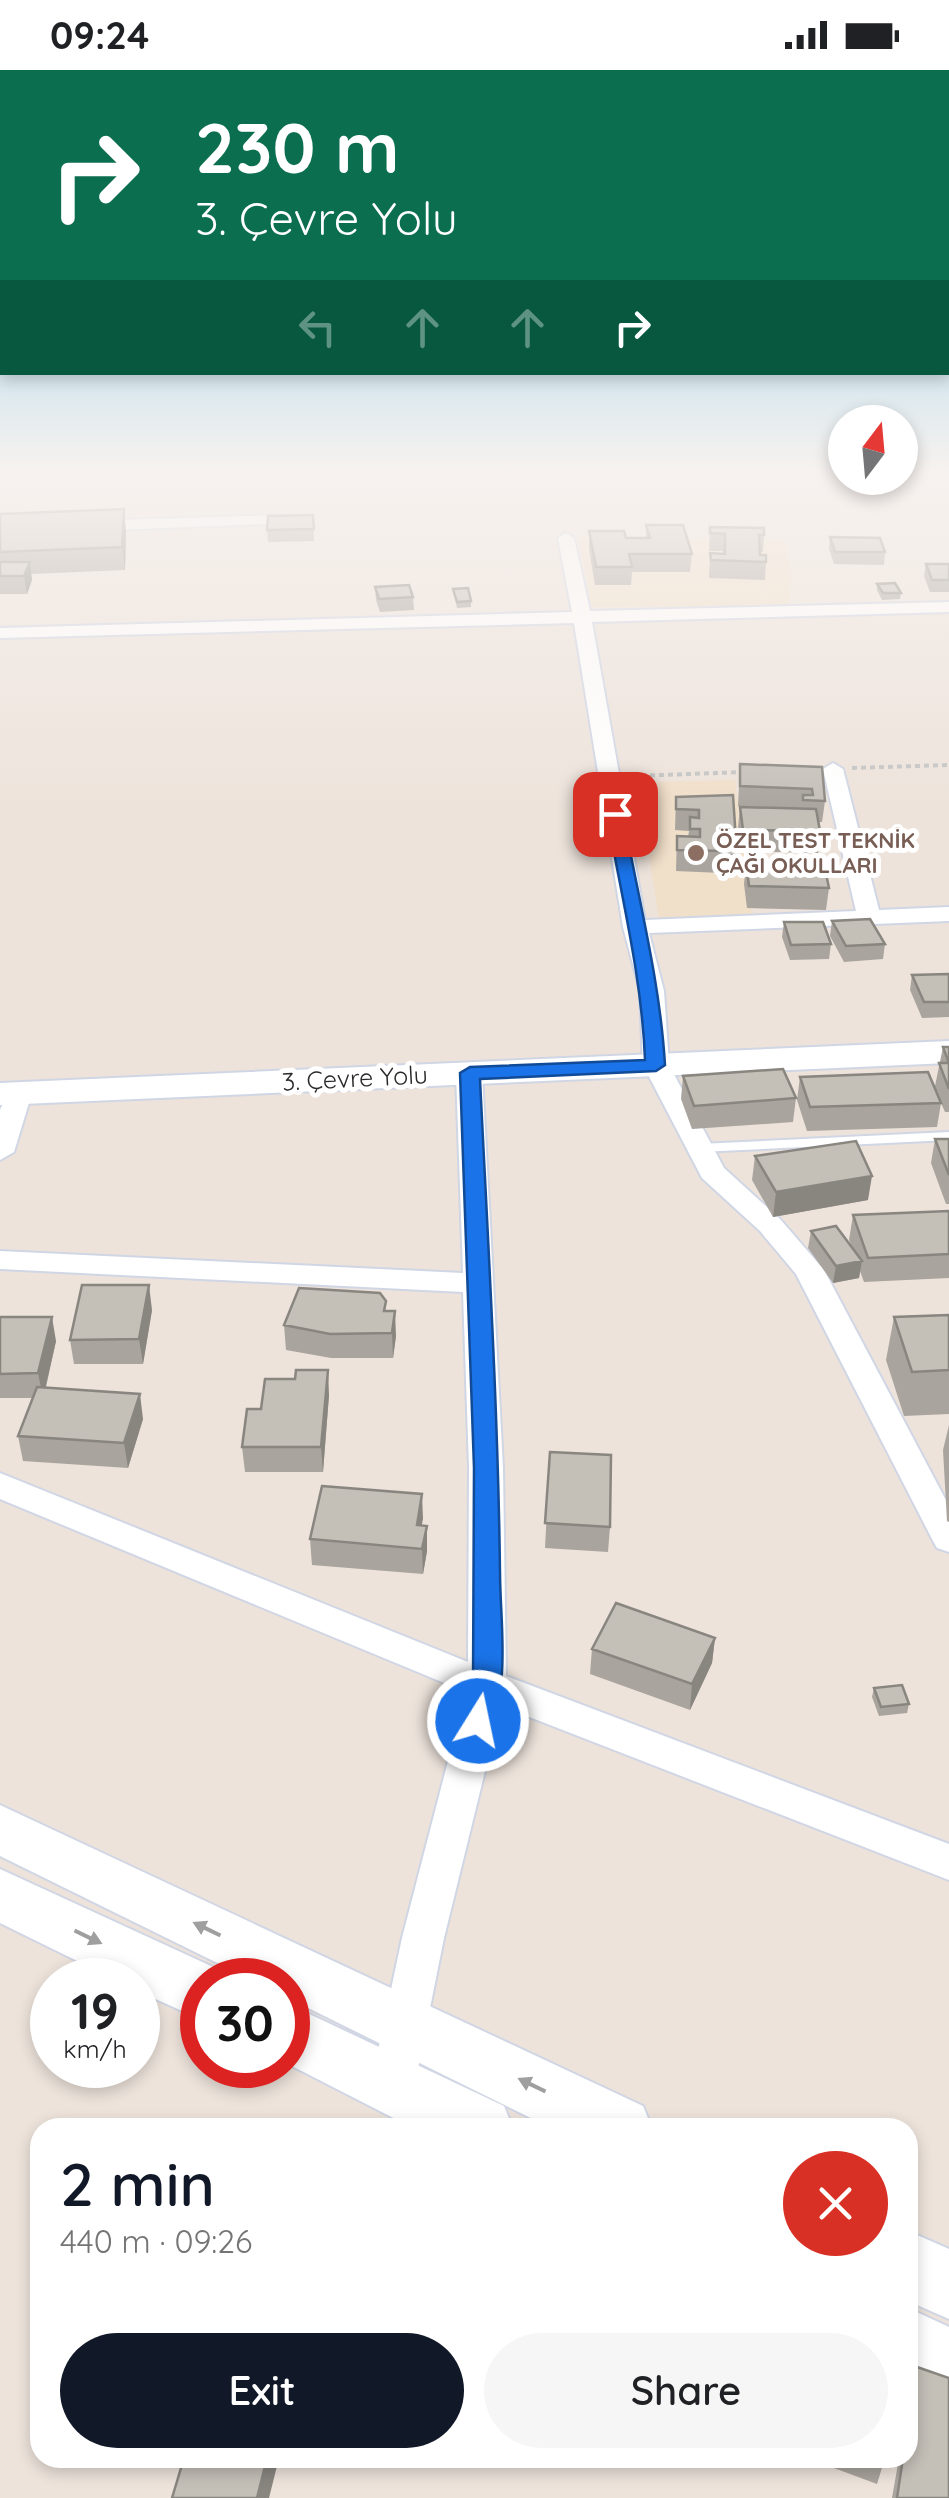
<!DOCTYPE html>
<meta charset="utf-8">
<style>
:root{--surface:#fff;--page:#f6f6f6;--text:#202124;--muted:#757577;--accent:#111827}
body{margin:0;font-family:Quicksand,sans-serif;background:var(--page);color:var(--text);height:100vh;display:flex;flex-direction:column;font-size:38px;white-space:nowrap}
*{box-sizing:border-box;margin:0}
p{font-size:32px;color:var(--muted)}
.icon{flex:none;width:55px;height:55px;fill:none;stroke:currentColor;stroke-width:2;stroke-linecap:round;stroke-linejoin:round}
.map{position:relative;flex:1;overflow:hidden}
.side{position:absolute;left:30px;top:2048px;width:888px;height:350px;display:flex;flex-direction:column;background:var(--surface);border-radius:30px;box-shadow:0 5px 15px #0003}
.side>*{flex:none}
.guide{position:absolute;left:0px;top:0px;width:950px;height:305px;box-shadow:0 5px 15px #0003;background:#0b6e4f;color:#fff;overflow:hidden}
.needle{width:65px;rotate:16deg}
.tools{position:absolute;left:828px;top:335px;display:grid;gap:20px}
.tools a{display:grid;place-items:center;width:90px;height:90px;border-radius:50%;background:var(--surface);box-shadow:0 5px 15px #0003;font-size:50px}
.speed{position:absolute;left:30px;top:1888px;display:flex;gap:20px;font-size:50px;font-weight:700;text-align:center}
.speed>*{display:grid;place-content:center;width:130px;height:130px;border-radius:50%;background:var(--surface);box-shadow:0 5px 15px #0003;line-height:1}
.speed small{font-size:25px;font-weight:400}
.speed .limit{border:15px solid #d22;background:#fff;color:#111}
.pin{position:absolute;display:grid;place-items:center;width:85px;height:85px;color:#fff;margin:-42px;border-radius:20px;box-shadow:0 5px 15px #0006}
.me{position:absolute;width:110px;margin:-55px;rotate:10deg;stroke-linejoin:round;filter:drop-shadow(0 0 8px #0008)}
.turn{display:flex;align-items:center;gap:35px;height:210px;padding:0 30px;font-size:45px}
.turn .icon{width:130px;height:130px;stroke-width:2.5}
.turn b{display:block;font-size:70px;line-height:85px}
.lanes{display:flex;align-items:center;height:95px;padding:0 30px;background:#0003;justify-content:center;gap:50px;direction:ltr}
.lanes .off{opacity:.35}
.round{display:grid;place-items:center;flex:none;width:105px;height:105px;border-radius:52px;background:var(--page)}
.headline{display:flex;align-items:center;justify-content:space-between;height:170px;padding:0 30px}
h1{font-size:60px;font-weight:600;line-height:75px;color:var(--accent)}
.cta{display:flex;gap:20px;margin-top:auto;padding:20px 30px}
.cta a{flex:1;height:115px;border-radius:60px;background:var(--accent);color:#fff;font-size:40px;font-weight:600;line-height:115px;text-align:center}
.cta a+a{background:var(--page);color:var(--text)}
.status{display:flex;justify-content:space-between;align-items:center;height:70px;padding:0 50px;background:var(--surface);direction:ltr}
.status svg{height:28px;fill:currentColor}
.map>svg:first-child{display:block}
</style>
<div class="status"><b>09:24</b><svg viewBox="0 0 49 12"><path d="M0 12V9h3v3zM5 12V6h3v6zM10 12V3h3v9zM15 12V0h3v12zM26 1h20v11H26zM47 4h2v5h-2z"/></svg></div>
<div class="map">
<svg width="949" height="2428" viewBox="0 0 949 2428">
<rect width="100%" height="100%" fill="#ede3db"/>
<path fill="#f0dfc9" d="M578,467L784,470L791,499L790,532L781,536L592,537Z
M735,710L752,846L659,850L639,720L651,712Z"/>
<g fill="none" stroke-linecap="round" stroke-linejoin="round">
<defs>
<path id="lane" d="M949,1062V1070L699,1082L692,1078L699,1074Z"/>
<path id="street" d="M283,445L291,450L289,453L88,461L80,456L88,451Z
M566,463L574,468L590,541L949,532V542L592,552L645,850L856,841L823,699L833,693L843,699L879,840L949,837V851L649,863L664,921L669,995L724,1098L780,1149L824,1200L949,1436V1482L937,1478L932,1469L796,1204L760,1161L702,1108L643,995L640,921L623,857L574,553L0,568V558L572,542L558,468Z
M469,995L482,1003L503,1398L506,1606L949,1774V1810L501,1636L444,1868L415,2013L409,2028L393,2034L377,2028L371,2013L402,1868L466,1622L0,1429V1403L468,1592L469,1398L463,1222L0,1199V1181L463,1203L456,1003Z
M19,1015L32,1023L14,1082L0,1090V1040L10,1017Z"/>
<path id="secondary" d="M949,971V993L0,1035V1013Z
M0,1735L643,2036L652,2058H551L288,1928V1910H252L0,1786Z
M0,1799L224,1902L227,1910H202V1950L138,1921V1910H116L0,1853Z
M288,1934L504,2036L513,2058H413L288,1994Z
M908,2161L949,2179V2249L908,2231Z
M908,2238L949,2257V2329L908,2310Z"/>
</defs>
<use href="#lane" stroke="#d0d6e4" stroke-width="4"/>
<use href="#street" stroke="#d0d6e4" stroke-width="4"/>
<use href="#secondary" stroke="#d0d6e4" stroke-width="4"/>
<path stroke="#c3c3c3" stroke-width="4" stroke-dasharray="5 4" stroke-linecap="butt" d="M852,698L949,695
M632,706L746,702"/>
<use href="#lane" fill="#fff" fill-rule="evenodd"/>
<use href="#street" fill="#fff" fill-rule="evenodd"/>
<use href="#secondary" fill="#fff" fill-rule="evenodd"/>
</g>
<path fill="#a9a49d" d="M0,444L126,461L125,500L31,504L32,510L27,524H0Z
M313,445L314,471L268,472L267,460Z
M646,455L692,484L690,502H632L631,515H595L589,479V461L626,468H646Z
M710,457L764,465L763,482H760L766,492L765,510L709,508L710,483L723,484V481H709Z
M830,467L885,482L884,495L834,494L829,479Z
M926,494H949V522H930L924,506Z
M877,514L901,523L900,529L882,530L877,520Z
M375,517L413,527L414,540L380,542L376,530Z
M453,519L471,531V537L457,538Z
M740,694L822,697L825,731L822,752H818L820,761L818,783L741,781L738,758L740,737L774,738L738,736Z
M733,725L737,786L735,807H722V803L676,801L677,766L688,767L689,761L675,760L676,727Z
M746,793L829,818L826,840L747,838L744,814Z
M832,851L885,874L883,889L844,892L830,866Z
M784,852L831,874L829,889L790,890L782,867Z
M949,904V947L922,948L910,920L912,905Z
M943,977H949V1042H945L941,1033L937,1057L807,1061L797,1030L800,1007L935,1016Z
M683,1006L796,1028L793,1052L692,1059L681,1029Z
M935,1069H949V1134H946L931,1093Z
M755,1086L868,1130L773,1147L752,1110Z
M949,1141V1208L864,1212L860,1201L859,1208L833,1213L808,1178L811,1161L852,1177L849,1170L853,1145Z
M152,1240L143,1294H74L70,1270Z
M386,1241L396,1266L393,1288H331L286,1280L284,1255Z
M949,1245V1344L904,1346L886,1290L894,1247Z
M0,1247L56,1271L46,1317L143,1349L128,1398L23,1391L18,1366L33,1328H0Z
M295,1309L329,1325L323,1402H245L242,1377L261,1339Z
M949,1355V1452L947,1451L943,1380Z
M550,1382L610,1457L608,1482L545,1478Z
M422,1424V1455L427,1481L423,1504L312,1495L310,1469Z
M715,1568L712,1593L690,1640L590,1604L592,1579Z
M874,1618L909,1634L907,1643L879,1646L872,1627Z
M908,2282L912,2312L917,2297L949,2428H892L899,2388H908Z
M807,2388H885L877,2414Z"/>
<path fill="#898680" d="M124,439L126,461L125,500L122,477Z
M30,492L32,510L27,524L24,506Z
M872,1106L868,1130L773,1147L776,1122Z
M862,1191L859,1208L833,1213L836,1196Z
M149,1215L152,1240L143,1294L139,1269Z
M395,1241L396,1266L393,1288L392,1263Z
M52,1247L56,1271L43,1328L38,1303Z
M328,1300L329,1325L323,1402L321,1377Z
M140,1324L143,1349L128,1398L124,1373Z
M422,1424L423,1449L417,1480V1455Z
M427,1456V1481L423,1504L422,1479Z
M715,1568L712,1593L690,1640L692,1614Z
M267,2388H279L269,2428H257Z"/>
<path fill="#c4bfb7" stroke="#898680" stroke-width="2.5" d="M124,439L122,477L0,482V444Z
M313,445L314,459L267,460L268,446Z
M646,455H683L692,484H629L632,497H596L589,461H624L626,468H650Z
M710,457L764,458V465H759L760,485H766V492L711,490L710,483L725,484V464L710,463Z
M830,467L880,468L885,482H835Z
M0,492H30L24,506H0Z
M926,494H949V510H932Z
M895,513L901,523H883L877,514Z
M409,515L413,527L379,529L375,517Z
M468,518L471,531L457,532L453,519Z
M740,694L822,697L825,731L803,730V725H813L812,719L740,716Z
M733,725L737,786L724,785V781L677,780V766L700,767V759H690V747L699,748V740L676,739V727Z
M740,737L816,739L820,761L743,760Z
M746,793L824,794L829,818L749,816Z
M870,849L885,874L846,876L832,851Z
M784,852H823L831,874L791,875Z
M949,904V932H924L912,905Z
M943,977H949V1019L939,993H949Z
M783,999L796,1028L694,1036L683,1006Z
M928,1002L941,1033L810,1037L800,1007Z
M935,1069H949V1105Z
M856,1071L872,1106L776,1122L755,1086Z
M949,1141V1184L868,1188L853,1145Z
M836,1156L862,1191L836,1196L811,1161Z
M82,1215H149L139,1269L70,1270Z
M299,1218L380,1223L386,1231L384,1241H395L392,1263L330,1264L284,1255Z
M949,1245V1300L912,1302L894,1247Z
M0,1247H52L38,1303L0,1304Z
M296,1300H328L321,1377H242L247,1339H261L265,1309H295Z
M37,1317L140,1324L124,1373L18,1366Z
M550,1382L611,1385L610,1457L545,1453Z
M322,1416L422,1424L417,1455L427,1456L422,1479L310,1469Z
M616,1533L715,1568L692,1614L592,1579Z
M902,1615L909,1634L881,1637L874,1618Z
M908,2282L916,2285L908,2333Z
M917,2297L949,2308V2428H897L903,2388H908V2359Z
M184,2388H267L257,2428H172Z
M869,2388H885L884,2393Z"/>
<defs><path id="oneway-solid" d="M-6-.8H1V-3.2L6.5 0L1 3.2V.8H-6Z" transform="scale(2.5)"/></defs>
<g fill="#9f9f9f">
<use href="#oneway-solid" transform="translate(207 1859) rotate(-154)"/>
<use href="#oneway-solid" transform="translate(88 1867) rotate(26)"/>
<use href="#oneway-solid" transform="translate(532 2015) rotate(-154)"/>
</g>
<linearGradient id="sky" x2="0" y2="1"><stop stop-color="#74c6ee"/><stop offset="0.54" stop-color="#f7f2ef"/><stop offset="1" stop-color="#f7f2ef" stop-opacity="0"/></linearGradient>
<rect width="949" height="743" fill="url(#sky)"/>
<path fill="#1a73e8" stroke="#114b97" stroke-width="2.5" d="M615,739L623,744C638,828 660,910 665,995L656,1001L480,1009C488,1173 498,1337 500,1502C500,1552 511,1614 488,1660H468L463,1651L473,1615L474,1398L460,1003L470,997L645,990C642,907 621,826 607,744Z"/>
<circle fill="#8d6e63" stroke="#fff" stroke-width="4" cx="696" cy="783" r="10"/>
<g text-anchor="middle" stroke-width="10" stroke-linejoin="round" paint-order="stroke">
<g font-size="22" font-weight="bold" fill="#785e54" stroke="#fff" text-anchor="start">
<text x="716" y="778">ÖZEL TEST TEKNİK<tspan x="716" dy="25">ÇAĞI OKULLARI</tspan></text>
</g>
<g font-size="25" fill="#2a2a2a" stroke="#fff">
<text transform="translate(355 1008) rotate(-3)" y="9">3. Çevre Yolu</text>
</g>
</g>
</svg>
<div class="tools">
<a><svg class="needle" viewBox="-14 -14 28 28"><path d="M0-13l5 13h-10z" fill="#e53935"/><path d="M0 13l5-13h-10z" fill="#757577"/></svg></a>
</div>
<div class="speed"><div>19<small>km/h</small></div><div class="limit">30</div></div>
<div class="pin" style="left:615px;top:744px;background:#d93025"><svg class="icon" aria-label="arrive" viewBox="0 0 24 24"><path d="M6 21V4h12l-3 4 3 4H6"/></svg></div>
<svg class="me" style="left:478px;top:1651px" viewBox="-20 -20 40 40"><circle r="17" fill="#1a73e8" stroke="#fff" stroke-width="3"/><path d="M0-11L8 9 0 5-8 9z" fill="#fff"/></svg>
<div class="guide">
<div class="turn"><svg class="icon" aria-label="right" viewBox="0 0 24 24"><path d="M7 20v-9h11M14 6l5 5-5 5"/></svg><div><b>230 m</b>3. Çevre Yolu</div></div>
<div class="lanes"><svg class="icon off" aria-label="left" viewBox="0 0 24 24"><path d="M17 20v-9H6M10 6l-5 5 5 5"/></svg><svg class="icon off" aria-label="ahead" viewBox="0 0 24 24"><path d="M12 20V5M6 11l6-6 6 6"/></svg><svg class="icon off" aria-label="ahead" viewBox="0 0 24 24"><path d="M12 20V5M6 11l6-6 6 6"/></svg><svg class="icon" aria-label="right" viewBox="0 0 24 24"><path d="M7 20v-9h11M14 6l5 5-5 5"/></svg></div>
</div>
<section class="side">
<div class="headline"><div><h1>2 min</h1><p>440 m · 09:26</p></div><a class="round" style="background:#d93025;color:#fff"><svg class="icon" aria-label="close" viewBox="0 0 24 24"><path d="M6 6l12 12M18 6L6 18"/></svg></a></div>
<div class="cta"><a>Exit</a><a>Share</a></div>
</section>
</div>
